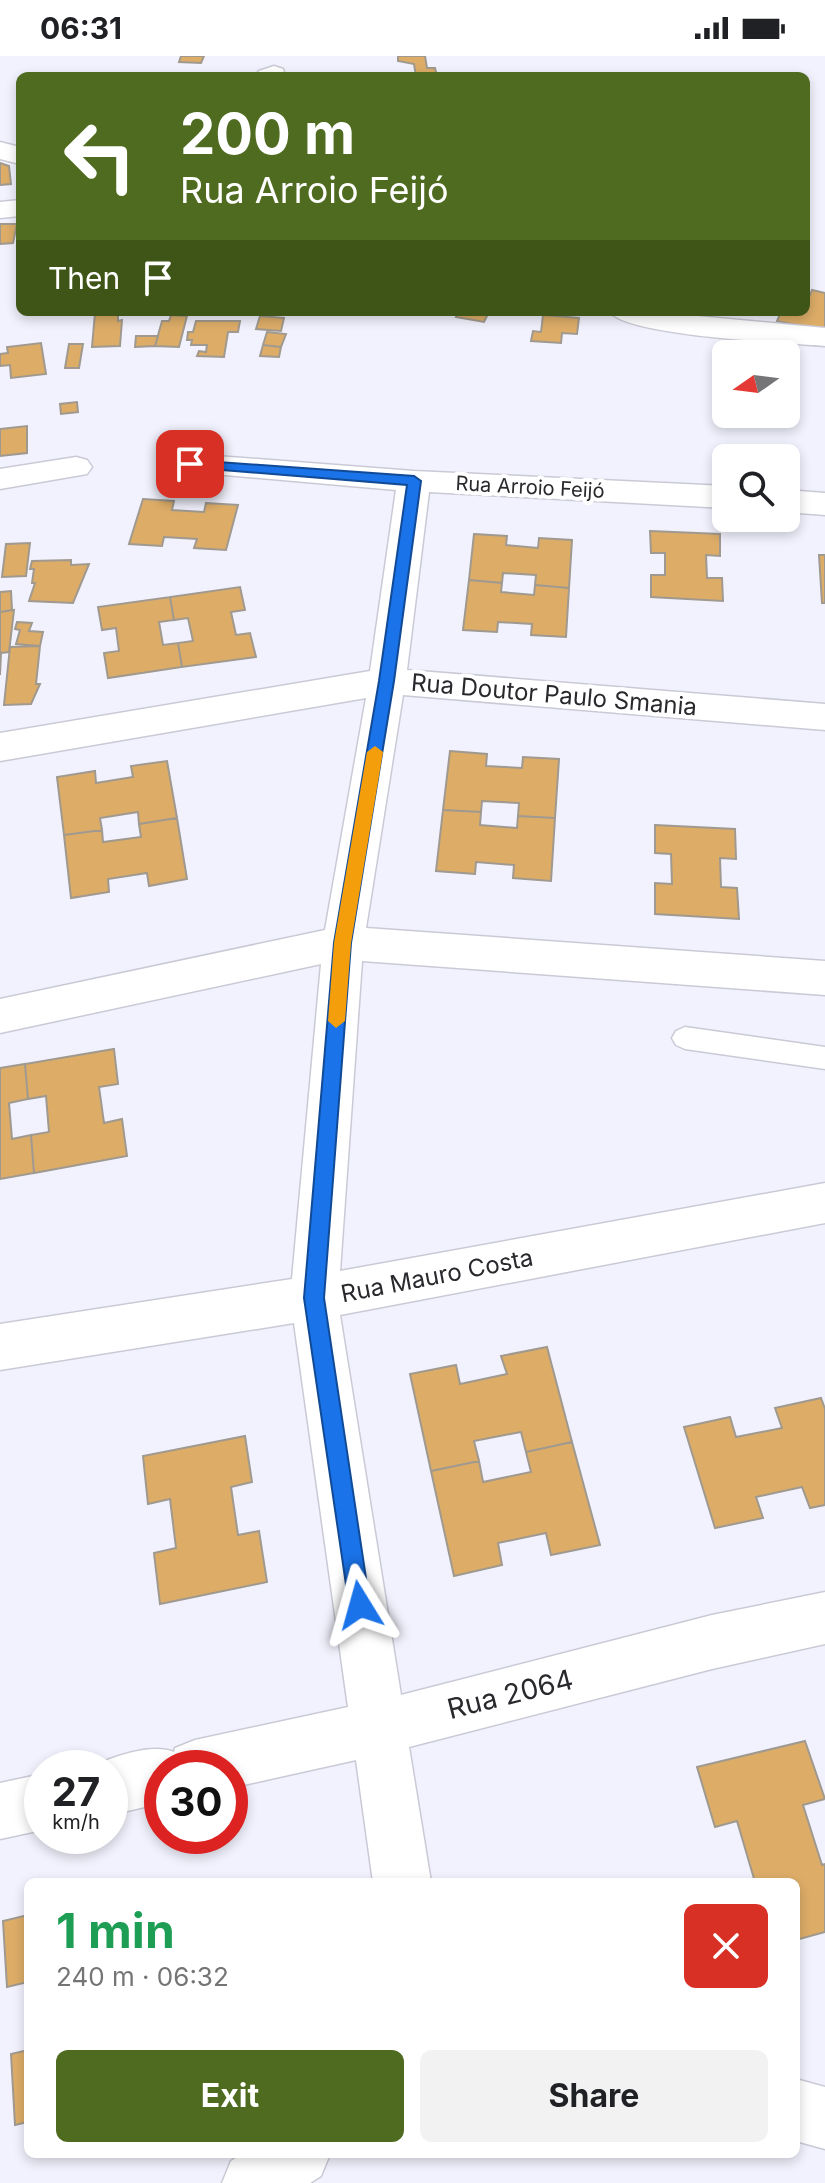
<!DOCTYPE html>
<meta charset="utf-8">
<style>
:root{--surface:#fff;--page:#f2f2f2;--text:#202124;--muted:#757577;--accent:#4f6b1f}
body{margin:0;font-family:Inter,sans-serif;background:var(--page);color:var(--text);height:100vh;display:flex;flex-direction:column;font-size:30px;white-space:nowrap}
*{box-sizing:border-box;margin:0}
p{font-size:26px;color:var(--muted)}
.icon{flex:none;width:44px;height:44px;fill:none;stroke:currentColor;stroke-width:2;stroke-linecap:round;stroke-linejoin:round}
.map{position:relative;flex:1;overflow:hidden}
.details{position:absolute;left:24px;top:1822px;width:776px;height:280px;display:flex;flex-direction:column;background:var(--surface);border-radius:12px;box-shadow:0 4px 12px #0003}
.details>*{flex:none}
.guide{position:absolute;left:16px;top:16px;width:794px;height:244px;border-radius:12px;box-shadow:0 4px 12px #0003;background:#4f6b1f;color:#fff;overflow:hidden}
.needle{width:52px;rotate:256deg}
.controls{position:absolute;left:712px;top:284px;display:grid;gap:16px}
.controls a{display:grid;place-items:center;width:88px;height:88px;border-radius:12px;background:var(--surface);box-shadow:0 4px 12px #0003;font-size:40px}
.speed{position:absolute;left:24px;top:1694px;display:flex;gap:16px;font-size:40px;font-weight:700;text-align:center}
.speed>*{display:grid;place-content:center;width:104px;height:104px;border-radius:50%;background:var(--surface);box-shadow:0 4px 12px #0003;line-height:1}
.speed small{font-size:20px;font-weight:400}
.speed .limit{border:12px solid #d22;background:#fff;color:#111}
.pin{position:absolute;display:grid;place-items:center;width:68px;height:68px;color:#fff;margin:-34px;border-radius:16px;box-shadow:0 4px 12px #0006}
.me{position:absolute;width:88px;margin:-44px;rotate:352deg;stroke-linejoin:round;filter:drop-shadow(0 0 6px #0008)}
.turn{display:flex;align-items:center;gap:28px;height:168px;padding:0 32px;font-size:36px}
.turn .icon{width:104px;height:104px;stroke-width:2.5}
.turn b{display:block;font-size:56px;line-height:68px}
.then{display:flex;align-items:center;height:76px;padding:0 32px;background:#0003;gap:16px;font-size:30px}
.round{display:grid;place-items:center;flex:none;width:84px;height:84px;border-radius:12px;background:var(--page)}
.summary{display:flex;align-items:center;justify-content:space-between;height:136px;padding:0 32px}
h1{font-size:48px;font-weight:700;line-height:60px;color:#1e9e55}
.action{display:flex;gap:16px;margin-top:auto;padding:16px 32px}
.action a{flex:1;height:92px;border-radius:12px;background:var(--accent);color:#fff;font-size:32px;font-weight:700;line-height:92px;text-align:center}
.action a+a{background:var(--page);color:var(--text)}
.status{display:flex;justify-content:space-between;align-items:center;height:56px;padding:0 40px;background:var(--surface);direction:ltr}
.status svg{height:22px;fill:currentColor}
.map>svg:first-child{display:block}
</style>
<div class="status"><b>06:31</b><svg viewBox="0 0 49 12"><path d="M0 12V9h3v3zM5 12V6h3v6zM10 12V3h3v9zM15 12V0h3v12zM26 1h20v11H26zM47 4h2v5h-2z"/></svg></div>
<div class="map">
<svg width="825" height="2127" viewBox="0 0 825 2127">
<rect width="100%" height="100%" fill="#f2f2fe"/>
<path fill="#ddad68" stroke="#a0998f" stroke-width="2" d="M181,0H204L201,7L179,6Z
M398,0H425L427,12H435L437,20H416L414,8L398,5Z
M0,107L9,110L11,128L0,129Z
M0,168H17L13,187L0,188Z
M812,234L825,237V275L777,265L781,256H806V238L810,239Z
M459,256H489L484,266L456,261Z
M95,257H118V265L122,264L120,290L92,291Z
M171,259L187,260L179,291L155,290L162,265H169Z
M543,259L579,262L577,278L562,277L561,287L531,285L533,275L541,276Z
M260,260L284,262L281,275L256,273Z
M196,265H240L238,276H228L224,301L197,300L199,295L206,296L207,289H191L192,284H187L188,276H193Z
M267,276L286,278L281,291L263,289Z
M136,280H158L155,290L135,291Z
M41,287L46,318L11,322L10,309L0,310V298L8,297L7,291Z
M69,288H83L79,312H65Z
M263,289L281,291L279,301L260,300Z
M77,346L78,356L61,358L60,348Z
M27,370V397L0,400V373Z
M143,443L174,445L172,454L204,456L206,447L238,449L226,494L194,492L197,483L164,481L162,490L129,488Z
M650,475L720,478V500L706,499L707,522H722L723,545L651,541V519H665V497H651Z
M474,478L507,480L506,489L538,492L539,482L572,484L569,532L535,529L536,519L503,517L502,527L469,524Z
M30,487L26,520L2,521L6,488Z
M819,499H825V547H822Z
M71,504V509L89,508L73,547L29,545L35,527H32L34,513H30L32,505Z
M469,524L502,527L501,536L534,539L535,529L569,532L566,581L531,579L532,568L498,566L497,576L463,574Z
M240,531L245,554L231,556L236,579L250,577L256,601L182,611L178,587L193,585L188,562L174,564L170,541Z
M11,535L12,554L0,556V536Z
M170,541L174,564L159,566L163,589L178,587L182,611L108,622L104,597L119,595L116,572L102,574L98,551Z
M14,554L9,596L1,597L0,619V556Z
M17,566L32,567L29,575L43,576L40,590L16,588L20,574L15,573Z
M40,590L36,628H40L31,648L4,649L10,591Z
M450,695L487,698L486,710L522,712L523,701L559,703L555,762L518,760L519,747L482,745L481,756L443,754Z
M167,705L177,762L139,768L138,756L100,762L102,774L64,779L57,721L95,715L96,727L133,721L131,710Z
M443,754L481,756L480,769L517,772L518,760L555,762L551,825L513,822L514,809L476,806L475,818L436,815Z
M177,762L187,823L149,830L147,817L108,823L109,836L71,842L64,779L102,774L103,786L141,781L139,768Z
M655,769L735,773L736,803L720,802L721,831L737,832L739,863L655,858V827L672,828L671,798L655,797Z
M114,993L118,1028L99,1031L104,1067L122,1063L127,1100L34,1117L31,1079L49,1076L46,1040L28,1043L25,1008Z
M25,1008L28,1043L9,1047L12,1083L31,1079L34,1117L0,1123V1012Z
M547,1291L572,1386L526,1396L521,1376L474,1385L479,1405L431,1415L410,1318L456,1309L460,1328L507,1318L501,1300Z
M821,1342L825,1353V1449L810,1452L802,1431L756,1441L763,1462L715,1472L684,1371L730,1361L736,1381L782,1372L775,1352Z
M245,1380L252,1426L231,1431L238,1479L259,1475L267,1526L160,1548L154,1497L176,1492L170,1443L148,1448L143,1400Z
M572,1386L600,1489L551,1499L546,1477L498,1487L502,1509L454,1520L431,1415L479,1405L483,1426L531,1416L526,1396Z
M805,1685L825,1743L803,1749L822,1809L825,1808V1876L796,1884V1826H755L737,1765L715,1771L697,1711Z
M28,1859V1926L7,1931L3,1865Z
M28,1994V2066L15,2069L11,1998Z"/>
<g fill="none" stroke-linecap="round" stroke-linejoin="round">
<defs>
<path id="service" d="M685,971L825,991V1013L685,993L676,989L672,982L676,975Z"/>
<path id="minor" d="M274,10L283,13L285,20H255L259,15Z
M0,86L20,91V108L0,103Z
M20,144V160L0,162V146Z
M610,256H654L825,272V290C789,287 627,280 610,256Z
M190,398L414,415L726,430V452L429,436L407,614L825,648V674L403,639L366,872L825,905V939L362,905L340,1215L825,1127V1167L340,1259L401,1639L712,1559L825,1536V1588L712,1613L409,1691L431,1826H373L356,1704L230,1732V1712H162V1747L110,1759V1712H90C111,1701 151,1687 174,1696L175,1692L195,1684L348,1651L294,1267L0,1314V1268L292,1223L321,908L0,977V943L325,874L366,642L0,705V677L370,615L396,434L179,415L174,408L179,401Z
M76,401L87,404L92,411L87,418L0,433V413Z
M786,434L825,437V459L786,456Z
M42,1718V1774L0,1783V1727Z
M796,2023L825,2031V2093L796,2085Z
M242,2098H330L321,2120L310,2127H222L231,2105Z"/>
</defs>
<use href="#service" stroke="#cacad6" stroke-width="3"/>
<use href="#minor" stroke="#cacad6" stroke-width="3"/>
<use href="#service" fill="#fff" fill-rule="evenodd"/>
<use href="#minor" fill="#fff" fill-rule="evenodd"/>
</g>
<path fill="#1a73e8" stroke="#114b97" stroke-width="2" d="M190,404L414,420L421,425L394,625L351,887L324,1242L370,1549L367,1557L360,1560L352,1557L349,1549L304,1242L334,887L379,625L407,429L185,411L183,408Z"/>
<path fill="#f59e0b" d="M375,690L383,696L351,887L345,965L336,972L328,965L334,887L367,696Z"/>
<g text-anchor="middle" stroke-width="8" stroke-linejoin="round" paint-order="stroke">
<g font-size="20" fill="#29292d" stroke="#fff">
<text transform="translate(530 431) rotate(3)" y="7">Rua Arroio Feijó</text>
</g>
<g font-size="24" fill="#29292d" stroke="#fff">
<text transform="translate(554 639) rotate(5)" y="8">Rua Doutor Paulo Smania</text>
<text transform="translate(437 1220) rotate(-11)" y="8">Rua Mauro Costa</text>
</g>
<g font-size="28" fill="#29292d" stroke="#fff">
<text transform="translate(510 1638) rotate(-14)" y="10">Rua 2064</text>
</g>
</g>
</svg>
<div class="controls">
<a><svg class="needle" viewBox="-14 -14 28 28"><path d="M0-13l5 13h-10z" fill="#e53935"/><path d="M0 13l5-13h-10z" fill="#757577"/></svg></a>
<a><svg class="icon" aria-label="search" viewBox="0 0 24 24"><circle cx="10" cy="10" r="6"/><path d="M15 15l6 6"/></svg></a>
</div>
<div class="speed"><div>27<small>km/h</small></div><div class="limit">30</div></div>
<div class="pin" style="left:190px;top:408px;background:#d93025"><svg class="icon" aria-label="arrive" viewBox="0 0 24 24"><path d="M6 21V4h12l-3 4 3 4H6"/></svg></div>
<svg class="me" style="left:360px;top:1549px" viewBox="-20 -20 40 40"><path d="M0-17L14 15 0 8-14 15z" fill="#1a73e8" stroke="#fff" stroke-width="4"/></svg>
<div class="guide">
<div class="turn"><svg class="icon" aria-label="left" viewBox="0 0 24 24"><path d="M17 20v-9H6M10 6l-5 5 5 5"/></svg><div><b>200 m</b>Rua Arroio Feijó</div></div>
<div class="then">Then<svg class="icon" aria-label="arrive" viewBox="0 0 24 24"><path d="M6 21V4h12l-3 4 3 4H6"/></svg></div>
</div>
<section class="details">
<div class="summary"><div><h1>1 min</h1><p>240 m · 06:32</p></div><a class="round" style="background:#d93025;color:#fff"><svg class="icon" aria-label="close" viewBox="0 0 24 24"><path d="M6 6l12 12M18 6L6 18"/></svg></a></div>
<div class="action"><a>Exit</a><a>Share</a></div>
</section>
</div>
